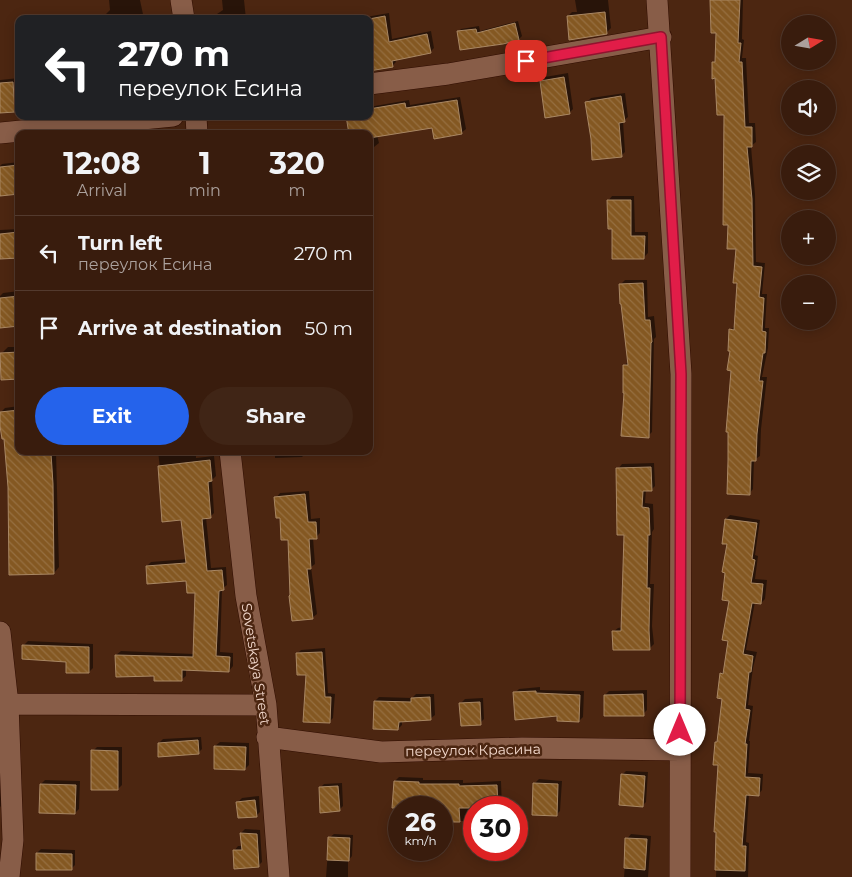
<!DOCTYPE html>
<meta charset="utf-8">
<style>
:root{--surface:#391c0d;--page:#402516;--text:#f1f3f6;--muted:#aba19d;--line:#533a2e;--accent:#2563eb}
body{margin:0;font-family:Montserrat,sans-serif;background:var(--page);color:var(--text);height:100vh;display:flex;flex-direction:column;font-size:19px;white-space:nowrap}
*{box-sizing:border-box;margin:0}
p{font-size:16px;color:var(--muted)}
.icon{flex:none;width:28px;height:28px;fill:none;stroke:currentColor;stroke-width:2;stroke-linecap:round;stroke-linejoin:round}
.map{position:relative;flex:1;overflow:hidden}
.drawer{position:absolute;left:15px;top:130px;width:358px;height:325px;display:flex;flex-direction:column;background:var(--surface);border-radius:10px;box-shadow:0 2px 12px #0003,0 0 0 1px var(--line)}
.drawer>*{flex:none}
.top-card{position:absolute;left:15px;top:15px;width:358px;height:105px;border-radius:10px;box-shadow:0 2px 12px #0003,0 0 0 1px var(--line);background:#202124;color:#fff;overflow:hidden}
.needle{width:32px;rotate:79deg}
.tools{position:absolute;left:781px;top:15px;display:grid;gap:10px}
.tools a{display:grid;place-items:center;width:55px;height:55px;border-radius:50%;background:var(--surface);box-shadow:0 2px 12px #0003,0 0 0 1px var(--line);font-size:25px}
.speed{position:absolute;left:388px;top:796px;display:flex;gap:10px;font-size:25px;font-weight:700;text-align:center}
.speed>*{display:grid;place-content:center;width:65px;height:65px;border-radius:50%;background:var(--surface);box-shadow:0 2px 12px #0003,0 0 0 1px var(--line);line-height:1}
.speed small{font-size:12px;font-weight:400}
.speed .limit{border:8px solid #d22;background:#fff;color:#111}
.pin{position:absolute;display:grid;place-items:center;width:42px;height:42px;color:#fff;margin:-21px;border-radius:10px;box-shadow:0 2px 8px #0006}
.me{position:absolute;width:55px;margin:-28px;rotate:0deg;stroke-linejoin:round;filter:drop-shadow(0 0 4px #0008)}
.turn{display:flex;align-items:center;gap:18px;height:105px;padding:0 20px;font-size:22px}
.turn .icon{width:65px;height:65px;stroke-width:2.5}
.turn b{display:block;font-size:35px;line-height:42px}
.eta{display:flex;justify-content:space-evenly;align-items:center;height:85px;text-align:center}
.eta b{font-size:30px;font-weight:700;line-height:35px}
.button{display:flex;gap:10px;margin-top:auto;padding:10px 20px}
.button a{flex:1;height:58px;border-radius:30px;background:var(--accent);color:#fff;font-size:20px;font-weight:700;line-height:58px;text-align:center}
.button a+a{background:var(--page);color:var(--text)}
ul{padding:0;list-style:none}
li{display:flex;align-items:center;gap:15px;height:75px;padding:0 20px;border-top:1px solid var(--line)}
li div{flex:1}
li b{display:block;font-size:19px}
li em{font-style:normal}
.map>svg:first-child{display:block}
</style>
<div class="map">
<svg width="852" height="877" viewBox="0 0 852 877">
<defs>
<pattern id="building-back-hatch" width="6" height="6" patternUnits="userSpaceOnUse" patternTransform="scale(1.25)"><rect width="6" height="6" fill="#845822"/><path d="M-1 5l2 2M0 0l6 6M5-1l2 2" fill="none" stroke="#966f41"/></pattern>
</defs>
<rect width="100%" height="100%" fill="#4c2611"/>
<path fill="#0007" d="M109,0H140L144,19H106V14L110,10Z
M222,0H244L246,19H217V14L223,10Z
M575,0H608L611,28L606,33L568,16L572,12H577Z
M712,0H743L742,39L744,40L742,58H746L749,123H755L756,142L751,146L755,194L756,262L765,263L762,294H767L765,328H769L768,348L762,377H767L761,429L760,456L754,460L753,489L749,494L733,370L731,330L735,326L738,282L737,248L725,114H718L713,63L717,60L718,32Z
M389,13L392,39L431,31L434,48L430,52L395,59L396,62L392,66L370,69L369,19H364L366,17Z
M518,21L522,36L519,39L458,32L461,29L479,26L480,31Z
M568,73L573,109L569,113L541,81L545,77Z
M19,78V107L15,111L0,112V80Z
M625,93L628,117L623,121L625,152L621,156L587,102L591,98Z
M460,97L466,129L461,133L433,126L377,135L379,143L374,147L369,148V107L409,100L410,105Z
M19,162V192L0,182V166L2,164Z
M612,196H634L635,232H648V253L644,257L613,228L608,201Z
M19,229V257L0,258V230Z
M625,280H647L648,317L654,316L656,337L654,339L652,432L648,436L626,392L625,365L629,361L621,284Z
M19,291V324L0,327V296L3,293Z
M8,347H19V378L1,354Z
M19,406V451H56L59,567L54,573L9,486L5,437L0,413L5,408Z
M158,451H196V458L214,456L216,476L212,480L214,513L210,517H206L211,568L226,567L227,585L222,589L220,652L233,653V666L229,671L186,669V676L181,680L155,675L117,676L116,655L121,651L194,654L197,591L187,580L147,566L151,562L187,559L182,519L163,496Z
M275,451H306V453L302,457L275,458Z
M654,463L655,486L651,490H646L645,503L653,504L654,529L652,532L650,584H654L652,626L654,644L650,648L613,632L618,628L623,627L626,534L618,469L622,464Z
M309,491L311,519L320,518V533L316,537L313,538L315,564L311,567L317,614L312,618L292,594L289,539L276,498L280,493Z
M730,515L760,520L755,555L758,556L755,579L767,580L765,599L761,603L755,602L746,650L757,652L753,668L748,705L753,706L749,741H750L748,773L763,774L762,790L758,795L749,794L746,842L749,843L748,877H716L720,764L716,743L718,741L723,698L721,674L724,671L730,640L731,600L726,519Z
M28,641L93,644V668L89,672L68,660L24,645Z
M325,648L328,693L335,694L333,718L329,722L308,673L297,654L301,650Z
M540,687V690L584,691L583,717L579,721L558,715L515,693L519,689Z
M647,690V710L643,714L605,695L609,691Z
M416,694H434L435,715L430,719L402,720V725L398,729L375,701L379,697L412,698Z
M483,698L484,719L480,723L461,703L465,699Z
M201,737L202,749L198,753L159,743L163,739Z
M220,742L249,743V765L245,769L215,746Z
M97,747H122V785L118,789L93,751Z
M626,771L648,772L646,802L642,806L622,775Z
M0,777H2L3,804L0,807Z
M399,777L423,778V780H463V783L501,781L502,808H474V821H441V808H399V821H393L395,781Z
M539,779L562,781L560,811L556,815L535,783Z
M45,780L80,781L79,809L75,813L41,784Z
M342,783L343,806L339,810L320,788L324,784Z
M259,796L260,812L256,816L237,803L242,798Z
M245,829L260,830L262,862L258,866L234,851L238,846H242L241,833Z
M334,834L353,835L352,856L348,861V877H326L329,838Z
M631,834L651,836L648,877H624L627,839Z
M41,849L75,850V865L71,869L37,853Z"/>
<path fill="url(#building-back-hatch)" stroke="#a98763" d="M710,0H740L738,43H741L739,62H742L745,127H752V147H747L752,199L753,266L762,267L759,297L764,298L762,331L766,332L765,353H763L759,381H763L757,434L756,461H751L750,495L727,494L728,461V432H726L731,371L727,370L730,351H728L729,329L734,330L737,283H733L736,249H727L728,225H723L724,115H717L715,78L712,79V62H715L716,33H711Z
M605,12L607,34L569,40L567,16Z
M385,16L389,42L427,34L431,53L392,61L393,67L369,71V19Z
M515,23L519,40L503,44L460,50L457,31L476,29L477,33Z
M564,77L570,114L545,118L540,81Z
M13,82L15,112L0,113V83Z
M621,96L625,122L619,123L622,157L592,160L591,139L585,102Z
M457,100L462,134L434,139L432,128L369,138V134H349L346,116H369V109L405,103L406,108Z
M19,165V194L0,196V167Z
M607,200H631V236H645L644,259H612V229H608Z
M19,232V258L0,259V234Z
M643,283L645,320H650L652,342L651,343L649,438L621,436L624,393H623V365H628L621,304H620L619,284Z
M19,296V326L0,328V298Z
M19,352V379L1,380L0,353Z
M19,410V455L51,453L53,484L54,574L9,575L8,487L4,439H2L0,426V412Z
M210,460L212,481L208,482L211,518L202,519L207,571L222,570L224,590L219,591L216,656L230,657L229,672L182,670V681H154V676L116,677L115,655L193,657L195,593H187L186,581L147,584L146,566L186,563L181,520L162,522L158,466Z
M651,467L652,491H643L642,507L649,508L650,535H648L647,588H650L649,630L650,650H613L612,631H621L624,535H617L616,468Z
M305,494L308,522H316L317,539H309L311,569H307L313,619L292,621L289,596L290,595L288,540H281L280,518H276L274,497Z
M725,519L757,523L752,559L755,560L751,583L763,584L761,604L752,603L743,654L753,656L751,672H749L745,709L750,710L745,744H747L745,777L760,778L759,796L746,795L742,846H746L745,871L715,870L716,832H714L718,765H713L715,742H717L722,699L717,698L720,673L723,674L728,641L722,640L729,601L722,600L725,573L722,572L727,544H722Z
M22,645L89,647V673H66V662L22,659Z
M322,652L325,697H331L330,723L303,722L306,675H297L296,653Z
M536,691V693L580,695L579,722L557,721V716L515,720L513,692Z
M643,694L644,716H604V695Z
M430,697L431,720L399,722L398,730L373,729L374,701L411,702V698Z
M480,702L481,725L461,726L459,703Z
M198,740L199,754L158,757V743Z
M214,746L246,747L245,770L214,769Z
M91,750L118,751V790H91Z
M621,774L645,776L643,807L619,805Z
M394,781L419,782V784H459V786L497,785L498,808H459L460,822H441V808H392Z
M533,783L558,784L557,816L532,815Z
M40,784L76,785L75,814L39,813Z
M338,786L340,811L320,813L319,787Z
M255,800L257,817L238,818L236,802Z
M240,833L257,834L259,867L234,869L233,850H242Z
M328,837L350,838L349,861L327,860Z
M625,838L647,839L645,870L624,868Z
M36,853L72,854V870H36Z"/>
<g fill="none" stroke-linecap="round" stroke-linejoin="round">
<defs>
<path id="minor" d="M181,0L184,19
M657,0L681,374L680,877
M369,84L448,74L661,37
M196,116L197,134
M0,133L173,116
M230,451L246,596L266,705L279,877
M0,632L8,704L13,840L9,877
M0,704L266,705
M267,737L381,752L522,748L680,750"/>
</defs>
<use href="#minor" stroke="#300d00" stroke-width="22"/>
<use href="#minor" stroke="#885d48" stroke-width="21"/>
</g>
<g fill="none" stroke-linecap="round" stroke-linejoin="round">
<defs>
<path id="route" d="M526,61L661,37L681,374L680,730"/>
</defs>
<use href="#route" stroke="#92132f" stroke-width="12"/>
<use href="#route" stroke="#e11d48" stroke-width="9"/>
</g>
<g text-anchor="middle" stroke-width="5" stroke-linejoin="round" paint-order="stroke">
<g font-size="14" fill="#f3d9cd" stroke="#4c2611">
<text transform="translate(256 664) rotate(81)" y="5">Sovetskaya Street</text>
<text transform="translate(473 750) rotate(-1)" y="5">переулок Красина</text>
</g>
</g>
</svg>
<div class="tools">
<a><svg class="needle" viewBox="-14 -14 28 28"><path d="M0-13l5 13h-10z" fill="#e53935"/><path d="M0 13l5-13h-10z" fill="#aba19d"/></svg></a>
<a><svg class="icon" aria-label="sound" viewBox="0 0 24 24"><path d="M4 9h4l5-4v14l-5-4H4zM17 9q2 3 0 6"/></svg></a>
<a><svg class="icon" aria-label="layers" viewBox="0 0 24 24"><path d="M12 4l9 5-9 5-9-5zM3 14l9 5 9-5"/></svg></a>
<a>+</a>
<a>−</a>
</div>
<div class="speed"><div>26<small>km/h</small></div><div class="limit">30</div></div>
<div class="pin" style="left:526px;top:61px;background:#d93025"><svg class="icon" aria-label="arrive" viewBox="0 0 24 24"><path d="M6 21V4h12l-3 4 3 4H6"/></svg></div>
<svg class="me" style="left:680px;top:730px" viewBox="-20 -20 40 40"><circle r="19" fill="#fff"/><path d="M0-13L10 11 0 6-10 11z" fill="#e11d48"/></svg>
<div class="top-card">
<div class="turn"><svg class="icon" aria-label="left" viewBox="0 0 24 24"><path d="M17 20v-9H6M10 6l-5 5 5 5"/></svg><div><b>270 m</b>переулок Есина</div></div>
</div>
<section class="drawer">
<div class="eta">
<div><b>12:08</b><p>Arrival</p></div>
<div><b>1</b><p>min</p></div>
<div><b>320</b><p>m</p></div>
</div>
<ul>
<li><svg class="icon" aria-label="left" viewBox="0 0 24 24"><path d="M17 20v-9H6M10 6l-5 5 5 5"/></svg><div><b>Turn left</b><p>переулок Есина</p></div><em>270 m</em></li>
<li><svg class="icon" aria-label="arrive" viewBox="0 0 24 24"><path d="M6 21V4h12l-3 4 3 4H6"/></svg><div><b>Arrive at destination</b></div><em>50 m</em></li>
</ul>
<div class="button"><a>Exit</a><a>Share</a></div>
</section>
</div>
